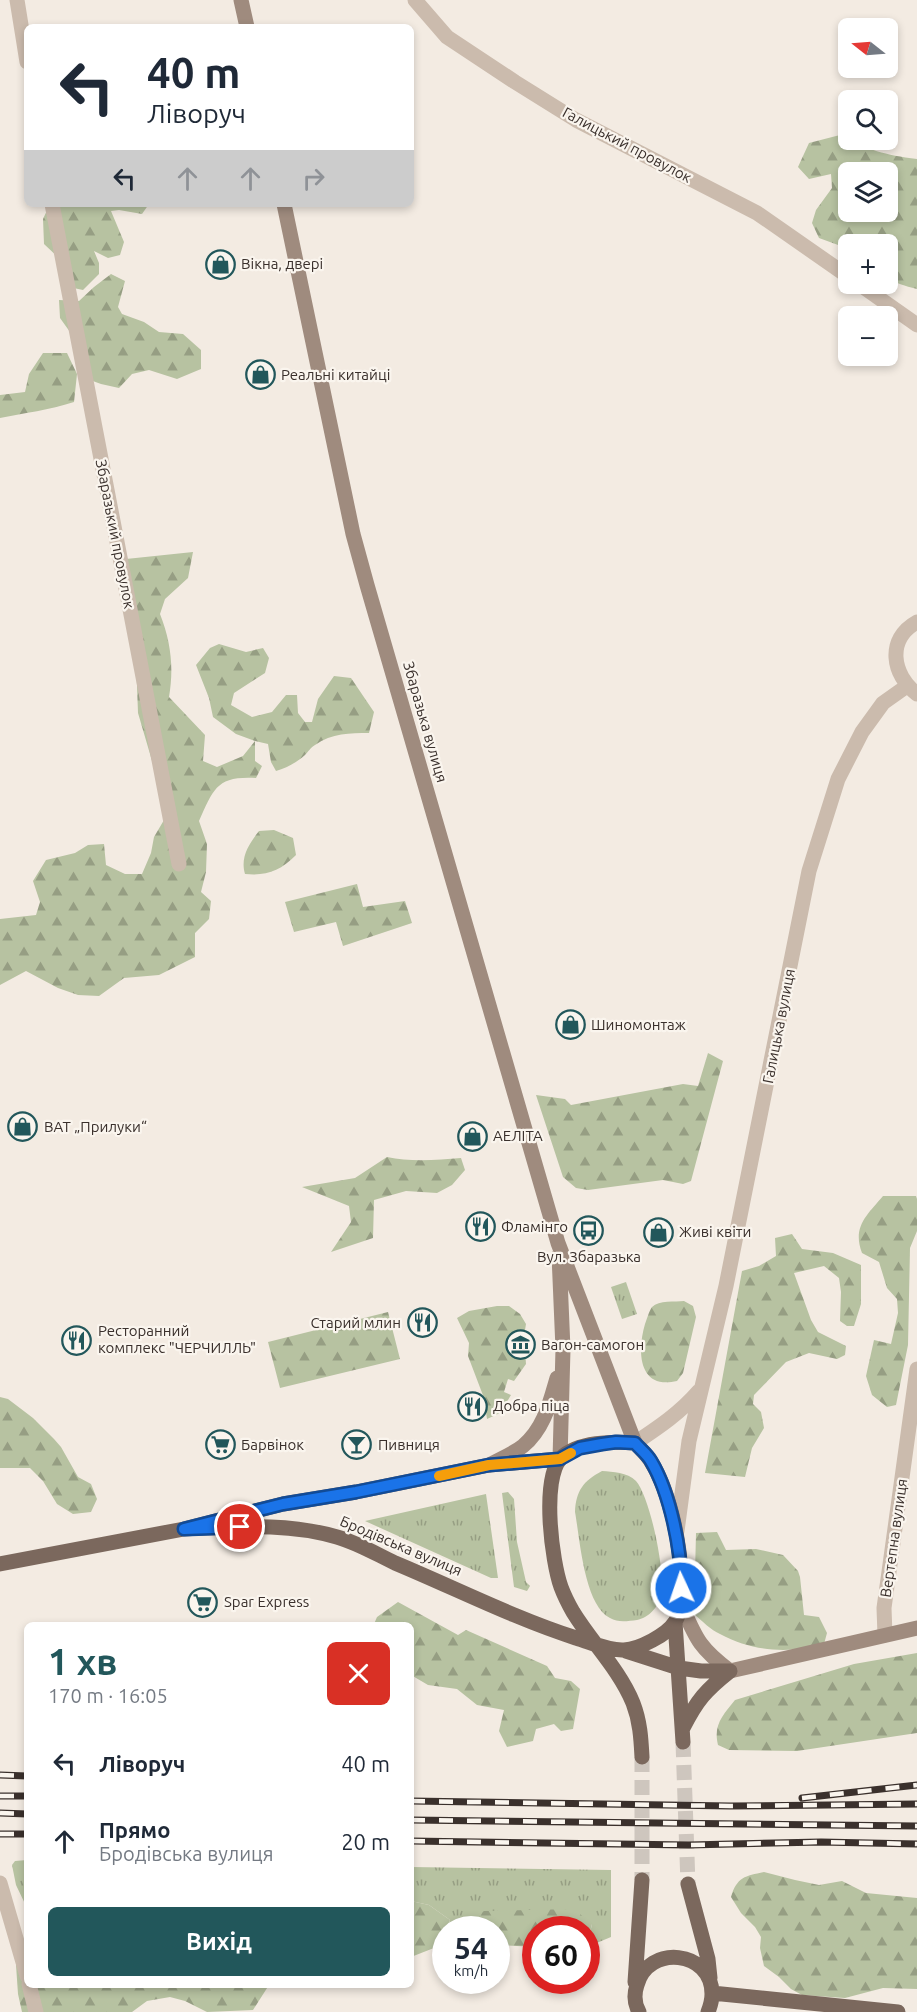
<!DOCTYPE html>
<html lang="uk">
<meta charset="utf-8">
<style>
:root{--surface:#fff;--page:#f2f2f3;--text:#1f2937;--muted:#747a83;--accent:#22575b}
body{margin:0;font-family:Ubuntu,sans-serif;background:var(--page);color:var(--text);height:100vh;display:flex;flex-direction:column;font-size:22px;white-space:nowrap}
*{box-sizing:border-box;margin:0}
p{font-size:20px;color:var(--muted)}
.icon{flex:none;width:33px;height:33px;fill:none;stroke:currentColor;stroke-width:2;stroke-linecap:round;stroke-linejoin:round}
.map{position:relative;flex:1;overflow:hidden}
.panel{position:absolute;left:24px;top:1622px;width:390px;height:366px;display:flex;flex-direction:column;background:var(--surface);border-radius:9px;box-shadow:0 3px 9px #0003}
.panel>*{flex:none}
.guide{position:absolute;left:24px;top:24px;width:390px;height:183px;border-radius:9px;box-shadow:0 3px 9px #0003;background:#fff;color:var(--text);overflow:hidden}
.needle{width:39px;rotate:287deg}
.controls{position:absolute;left:838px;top:18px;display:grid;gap:12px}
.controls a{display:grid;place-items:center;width:60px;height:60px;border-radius:9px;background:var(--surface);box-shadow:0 3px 9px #0003;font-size:30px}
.speed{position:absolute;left:432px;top:1916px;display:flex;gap:12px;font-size:30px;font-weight:700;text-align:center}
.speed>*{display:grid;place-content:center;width:78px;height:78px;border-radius:50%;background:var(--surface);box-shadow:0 3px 9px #0003;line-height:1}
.speed small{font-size:15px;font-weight:400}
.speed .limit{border:9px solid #d22;background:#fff;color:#111}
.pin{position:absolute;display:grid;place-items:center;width:51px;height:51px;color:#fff;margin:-26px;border:3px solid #fff;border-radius:50%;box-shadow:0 2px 6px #0007}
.me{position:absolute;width:66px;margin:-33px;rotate:357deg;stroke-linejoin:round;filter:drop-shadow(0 0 4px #0008)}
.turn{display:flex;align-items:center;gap:21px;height:126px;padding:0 24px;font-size:27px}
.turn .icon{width:78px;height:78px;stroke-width:2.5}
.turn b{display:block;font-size:42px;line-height:51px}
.lanes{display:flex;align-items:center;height:57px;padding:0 24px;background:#0003;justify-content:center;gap:30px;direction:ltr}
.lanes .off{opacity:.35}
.round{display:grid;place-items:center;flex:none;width:63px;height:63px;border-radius:9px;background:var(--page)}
.headline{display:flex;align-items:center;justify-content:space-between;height:102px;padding:0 24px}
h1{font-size:36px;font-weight:600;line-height:45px;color:var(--accent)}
.action{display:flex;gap:12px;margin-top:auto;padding:12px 24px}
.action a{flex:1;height:69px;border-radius:9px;background:var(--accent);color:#fff;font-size:24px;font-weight:600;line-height:69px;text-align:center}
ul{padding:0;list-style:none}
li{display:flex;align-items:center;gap:18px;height:78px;padding:0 24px}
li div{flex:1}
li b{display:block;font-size:22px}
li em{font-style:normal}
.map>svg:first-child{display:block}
</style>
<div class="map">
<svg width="917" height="2012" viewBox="0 0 917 2012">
<defs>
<pattern id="grass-tufts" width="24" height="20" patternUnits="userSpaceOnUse" patternTransform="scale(1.5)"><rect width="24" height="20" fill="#b7c2a1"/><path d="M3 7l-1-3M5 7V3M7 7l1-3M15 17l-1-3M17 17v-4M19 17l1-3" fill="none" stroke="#969e83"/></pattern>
<pattern id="forest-firs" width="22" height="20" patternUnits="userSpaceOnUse" patternTransform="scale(1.5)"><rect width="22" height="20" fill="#b7c2a1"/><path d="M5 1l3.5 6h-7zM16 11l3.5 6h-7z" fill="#969e83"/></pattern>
</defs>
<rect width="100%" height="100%" fill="#f3ebe2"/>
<path fill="url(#grass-tufts)" d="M626,1282L637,1314L622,1319L611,1287Z
M602,1471C613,1472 627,1472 636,1481C650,1497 666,1573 661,1595C659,1607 648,1618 637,1620C628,1621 618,1623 610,1618C584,1605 580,1539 575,1512C576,1491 583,1481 602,1471Z
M508,1492L514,1499L517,1542L526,1582L530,1586L527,1591L514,1587L502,1493Z
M486,1494L498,1578H491L365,1521Z
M27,1860V1908L16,1885L12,1865L15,1861Z
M411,1867L611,1870V1937L587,1947L592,1924L464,1922L457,1929H447L450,1920L429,1905L411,1901Z"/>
<path fill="url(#forest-firs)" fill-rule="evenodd" d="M840,135C869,150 884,155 917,159V289C882,280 888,278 888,244H849V249L819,238L812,223L816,210L832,188L831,174L809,179L798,167L809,143ZM888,172V212H849V172Z
M50,204H149L142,214L119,210L111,211L124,242L120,255L108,258L94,251L99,263V274L83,290L64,286L62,261L44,244L43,219Z
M111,274L125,281L118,307L122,314L144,322L159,332L183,334L201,350V369L177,379L149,370L132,374L119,388L101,384L79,376L70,332L60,318L59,300L79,301L94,287Z
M43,353H67L77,374L74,402C49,410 25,413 0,418V395L25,392L29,374Z
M193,552L188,578L165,599L160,614C171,642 174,668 169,697L205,735L203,761L217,767L243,756L255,741L236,734L213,717L209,698L196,665L210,648L219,644L246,652L263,648L269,658L265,673L234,693L231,705L252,717L272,712L286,695H297L298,713L305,722H312L318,699L334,676L351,678L374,712L369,733C350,733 332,733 315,745C311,747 308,752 305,755C297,762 287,768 276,771L271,762L268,744L255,741V761L262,766L256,778C217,776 214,788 199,821L207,844L206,872L201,892L211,901L209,919L195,933V957L159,975L124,978L99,996L78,995L58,988L26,971L0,985V919L36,915L40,902L33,881L46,860L75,853L88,845L104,844L106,865L125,874H142L151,853L154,837L164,820L155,771L138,713L136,659L126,559Z
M274,830L293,838L296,855C280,871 267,876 245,874C240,857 249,844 259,831Z
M357,884L363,907L405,901L412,923L343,946L336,922L294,932L285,902Z
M708,1053L723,1061L691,1181L683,1184L663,1180L588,1190L576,1188L563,1177L536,1095L565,1099L571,1105L683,1084L698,1086Z
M387,1157C410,1162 437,1160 461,1158L465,1170L452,1185L437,1193L406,1191L374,1200L373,1238L331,1252L351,1222L349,1206L302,1187L355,1178Z
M883,1196H916L917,1199V1231L910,1248L908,1345L896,1405L887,1407L872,1395L866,1376L874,1340L891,1344L898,1313L897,1299L887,1288L879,1262L862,1253C852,1227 867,1215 883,1196Z
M792,1234L802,1249L833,1253L861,1265V1304L854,1326H847L840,1321L841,1292L839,1278L824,1266L794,1273L811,1320L818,1332L846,1346L845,1355L837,1359L809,1353L786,1362L754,1395L753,1404L761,1412L764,1428L752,1448L745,1477L705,1473L742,1271L759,1266L776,1256L775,1238Z
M684,1301L693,1306L696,1317L683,1373L677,1381C638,1390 637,1351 645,1324C647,1319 649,1311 652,1307C659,1300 675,1302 684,1301Z
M497,1306H509L520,1314L526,1324L524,1336L526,1364L514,1381L508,1379L504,1392L511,1395L500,1413L487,1419L484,1398L468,1356L469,1343L457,1318L469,1311Z
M388,1312L400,1359L280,1388L268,1342Z
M0,1397L8,1399L33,1418L54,1439L61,1447L78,1477L91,1484L97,1499L91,1512L73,1514L57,1504L43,1481L30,1468H0Z
M717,1532L726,1550L756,1549L783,1555L798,1571L800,1577L804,1615L819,1617L827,1633L824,1644C789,1654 754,1652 720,1634C711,1630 702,1621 694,1614L696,1533Z
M398,1602L458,1635L466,1630L547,1666L555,1678L571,1681L580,1689L573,1729L561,1731L554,1724L536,1729L533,1741L507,1747L499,1731L504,1710L477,1705L457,1689L428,1685L411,1675V1624H374L377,1617Z
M917,1653V1733L797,1751L729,1750L718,1745C713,1725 723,1715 735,1700L854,1664Z
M764,1872L795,1880L819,1885L842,1881L866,1893L917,1898V1989L883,1988L845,1998L802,1995L791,1989L779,1977L764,1966L760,1948L761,1937L755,1927L741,1913L731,1897C737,1877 745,1876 764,1872Z
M411,1901L429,1905L450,1920L439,1946L411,1957Z
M574,1909L592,1924L587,1944L586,1929H536L535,1947L497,1945L496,1929H457L464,1922L484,1911Z
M27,1963V1984L269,1985L253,2010L207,2012L185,2001L170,1997L147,2001L132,2012H22L18,1994L16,1965Z"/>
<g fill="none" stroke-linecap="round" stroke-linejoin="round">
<path stroke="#cec6be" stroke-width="15" stroke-dasharray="15 8" stroke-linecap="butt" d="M683,1742L688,1884
M642,1757V1880"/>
<path stroke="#cbbbad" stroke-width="15" d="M17,0L27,62
M415,0L447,37L515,82L576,120L757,213L849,277
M52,204L179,864
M859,284L917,325
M917,622C886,639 892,675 917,694
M635,1443C659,1427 680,1413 699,1391
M677,1531L689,1441L726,1286L809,871L838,779L862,732L883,703L907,686
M885,1635L884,1608L917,1369
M0,1883L27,1976
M29,1984L36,2012"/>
<path stroke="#9f8b7e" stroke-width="15" d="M241,0L247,27
M284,204L353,534L367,585L558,1243L635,1443
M559,1255L563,1349L560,1459
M489,1465C500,1459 513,1454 523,1446C544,1429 550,1402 557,1378
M680,1602C696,1638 698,1647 730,1671L917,1628"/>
<path stroke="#7b685d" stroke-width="15" d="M184,1529C235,1527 287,1522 337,1537C358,1543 376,1554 395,1563C455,1588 514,1618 576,1638C590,1642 609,1651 624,1650C639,1649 667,1635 675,1622C682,1612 682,1585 681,1573C679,1538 669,1489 650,1460C646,1454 640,1448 635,1443C614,1441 577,1442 561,1458C541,1479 552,1562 561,1587C564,1595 569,1605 573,1612C592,1643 619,1669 633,1703C640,1721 641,1738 642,1757
M0,1564L184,1529L283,1504L356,1492L489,1465L560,1459
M675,1622L683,1742
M626,1651L679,1668L701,1671H730
M683,1728C697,1700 706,1690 730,1671
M688,1884L708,1959L710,1978
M635,1982L642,1880
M712,1993L898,2012
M639,2012C634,2003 634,1994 637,1985C648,1944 712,1950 712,1994C712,1999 710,2007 708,2012"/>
<defs>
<path id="rail" d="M0,1775L27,1776
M0,1796H27
M802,1798L917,1785
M411,1801L730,1806L917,1804
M0,1813L27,1814
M411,1820L917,1826
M0,1834H27
M411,1841L689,1845L821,1842L917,1844"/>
</defs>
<use href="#rail" stroke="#3a302c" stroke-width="7"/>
<use href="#rail" stroke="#faf5ee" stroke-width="4.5" stroke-dasharray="14" stroke-linecap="butt"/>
</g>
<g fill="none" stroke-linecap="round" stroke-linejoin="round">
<defs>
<path id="route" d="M240,1527L184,1529L283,1504L356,1492L489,1465L560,1459L580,1448L602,1444L616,1442L635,1443C640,1449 647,1454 651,1461C670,1493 682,1551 681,1588"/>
</defs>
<use href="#route" stroke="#114b97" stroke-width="15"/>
<use href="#route" stroke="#1a73e8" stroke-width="10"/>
<path stroke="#f59e0b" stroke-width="10" d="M439,1476L489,1465L560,1459L571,1453"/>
</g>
<defs>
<symbol id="shop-ring" viewBox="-11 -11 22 22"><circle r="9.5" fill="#faf5ee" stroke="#22575b" stroke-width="1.5"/><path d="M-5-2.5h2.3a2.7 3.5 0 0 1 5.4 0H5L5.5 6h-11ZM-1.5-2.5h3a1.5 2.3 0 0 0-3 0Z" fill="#22575b"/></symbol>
<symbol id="restaurant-ring" viewBox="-11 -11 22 22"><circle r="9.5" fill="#faf5ee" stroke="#22575b" stroke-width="1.5"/><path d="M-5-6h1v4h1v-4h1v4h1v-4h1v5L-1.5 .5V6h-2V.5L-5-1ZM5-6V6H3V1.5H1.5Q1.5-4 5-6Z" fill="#22575b"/></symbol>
<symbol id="bus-ring" viewBox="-11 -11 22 22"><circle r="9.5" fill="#faf5ee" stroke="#22575b" stroke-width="1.5"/><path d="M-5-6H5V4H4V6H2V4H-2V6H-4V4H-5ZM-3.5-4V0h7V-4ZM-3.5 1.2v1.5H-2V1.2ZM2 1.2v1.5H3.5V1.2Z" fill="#22575b"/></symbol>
<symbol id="museum-ring" viewBox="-11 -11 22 22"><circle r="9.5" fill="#faf5ee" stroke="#22575b" stroke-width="1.5"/><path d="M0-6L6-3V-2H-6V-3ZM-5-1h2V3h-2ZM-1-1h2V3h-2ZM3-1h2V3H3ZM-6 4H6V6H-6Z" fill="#22575b"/></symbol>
<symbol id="supermarket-ring" viewBox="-11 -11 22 22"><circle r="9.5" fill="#faf5ee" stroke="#22575b" stroke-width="1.5"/><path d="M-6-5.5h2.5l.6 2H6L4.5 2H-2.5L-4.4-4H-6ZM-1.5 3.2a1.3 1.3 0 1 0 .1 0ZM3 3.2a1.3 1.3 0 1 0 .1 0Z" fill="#22575b"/></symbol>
<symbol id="bar-ring" viewBox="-11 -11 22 22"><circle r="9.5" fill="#faf5ee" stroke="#22575b" stroke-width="1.5"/><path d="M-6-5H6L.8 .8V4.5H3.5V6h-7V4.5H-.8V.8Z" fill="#22575b"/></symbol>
</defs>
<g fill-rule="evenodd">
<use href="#shop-ring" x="204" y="248" width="33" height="33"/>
<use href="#shop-ring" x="244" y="358" width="33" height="33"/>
<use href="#shop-ring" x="554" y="1008" width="33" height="33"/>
<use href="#shop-ring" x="6" y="1110" width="33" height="33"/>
<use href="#shop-ring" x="456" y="1120" width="33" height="33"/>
<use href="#restaurant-ring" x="464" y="1210" width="33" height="33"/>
<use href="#bus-ring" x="572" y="1214" width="33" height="33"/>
<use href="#shop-ring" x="642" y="1216" width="33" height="33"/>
<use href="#restaurant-ring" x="406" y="1306" width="33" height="33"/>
<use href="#restaurant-ring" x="60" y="1324" width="33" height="33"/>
<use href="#museum-ring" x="504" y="1328" width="33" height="33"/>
<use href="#restaurant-ring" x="456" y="1390" width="33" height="33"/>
<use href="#supermarket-ring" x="204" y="1428" width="33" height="33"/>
<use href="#bar-ring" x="340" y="1428" width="33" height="33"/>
<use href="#supermarket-ring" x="186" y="1586" width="33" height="33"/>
</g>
<g text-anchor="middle" stroke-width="4.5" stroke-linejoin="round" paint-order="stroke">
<g font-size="15" fill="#3a302c" stroke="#faf5ee">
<text transform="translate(627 145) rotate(28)" y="5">Галицький провулок</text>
<text transform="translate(115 534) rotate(79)" y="5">Збаразький провулок</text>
<text transform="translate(425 722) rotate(74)" y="5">Збаразька вулиця</text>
<text transform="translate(779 1026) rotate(-79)" y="5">Галицька вулиця</text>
<text transform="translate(894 1538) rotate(-82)" y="5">Вертепна вулиця</text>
<text transform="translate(401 1546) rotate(23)" y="5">Бродівська вулиця</text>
</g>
<g font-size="15" fill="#3a302c" stroke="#faf5ee" text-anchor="start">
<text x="241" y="269">Вікна, двері</text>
<text x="281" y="380">Реальні китайці</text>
<text x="591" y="1030">Шиномонтаж</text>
<text x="44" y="1132">ВАТ „Прилуки“</text>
<text x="493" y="1141">АЕЛІТА</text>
<text x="501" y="1232">Фламінго</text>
<text x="679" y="1237">Живі квіти</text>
<text x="589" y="1262" text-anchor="middle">Вул. Збаразька</text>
<text x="401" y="1328" text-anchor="end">Старий млин</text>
<text x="98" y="1336">Ресторанний<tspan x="98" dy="17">комплекс "ЧЕРЧИЛЛЬ"</tspan></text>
<text x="541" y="1350">Вагон-самогон</text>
<text x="493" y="1411">Добра піца</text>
<text x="241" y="1450">Барвінок</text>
<text x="378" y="1450">Пивниця</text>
<text x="224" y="1607">Spar Express</text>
</g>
</g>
</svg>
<div class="controls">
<a><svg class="needle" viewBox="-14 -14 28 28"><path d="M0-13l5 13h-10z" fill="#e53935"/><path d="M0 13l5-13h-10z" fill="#747a83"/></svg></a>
<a><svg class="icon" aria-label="search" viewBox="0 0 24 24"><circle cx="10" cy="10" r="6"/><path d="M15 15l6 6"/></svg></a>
<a><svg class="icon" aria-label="layers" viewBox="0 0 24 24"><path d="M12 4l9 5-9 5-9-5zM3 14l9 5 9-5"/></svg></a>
<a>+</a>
<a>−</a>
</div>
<div class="speed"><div>54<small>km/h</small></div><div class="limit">60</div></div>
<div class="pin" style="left:240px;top:1527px;background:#d93025"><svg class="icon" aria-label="arrive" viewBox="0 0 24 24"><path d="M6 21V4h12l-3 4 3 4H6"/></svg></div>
<svg class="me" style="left:681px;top:1588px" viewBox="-20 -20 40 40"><circle r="17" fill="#1a73e8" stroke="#fff" stroke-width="3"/><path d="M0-11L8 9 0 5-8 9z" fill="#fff"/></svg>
<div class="guide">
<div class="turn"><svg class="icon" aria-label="left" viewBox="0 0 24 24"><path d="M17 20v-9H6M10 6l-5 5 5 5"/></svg><div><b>40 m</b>Ліворуч</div></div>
<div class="lanes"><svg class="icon" aria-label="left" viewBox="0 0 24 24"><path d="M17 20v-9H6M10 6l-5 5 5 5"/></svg><svg class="icon off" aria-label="ahead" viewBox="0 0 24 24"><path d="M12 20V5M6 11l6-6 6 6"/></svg><svg class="icon off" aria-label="ahead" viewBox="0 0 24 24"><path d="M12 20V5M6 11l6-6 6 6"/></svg><svg class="icon off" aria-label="right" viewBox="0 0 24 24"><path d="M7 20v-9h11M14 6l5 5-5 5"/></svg></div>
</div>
<section class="panel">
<div class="headline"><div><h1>1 хв</h1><p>170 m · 16:05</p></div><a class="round" style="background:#d93025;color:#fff"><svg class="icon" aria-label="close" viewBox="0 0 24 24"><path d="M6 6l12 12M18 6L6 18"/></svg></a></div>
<ul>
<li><svg class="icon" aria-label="left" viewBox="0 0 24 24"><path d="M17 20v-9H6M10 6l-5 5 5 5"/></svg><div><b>Ліворуч</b></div><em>40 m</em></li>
<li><svg class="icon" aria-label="ahead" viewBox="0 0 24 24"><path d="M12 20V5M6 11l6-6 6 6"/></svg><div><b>Прямо</b><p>Бродівська вулиця</p></div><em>20 m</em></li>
</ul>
<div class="action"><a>Вихід</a></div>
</section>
</div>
